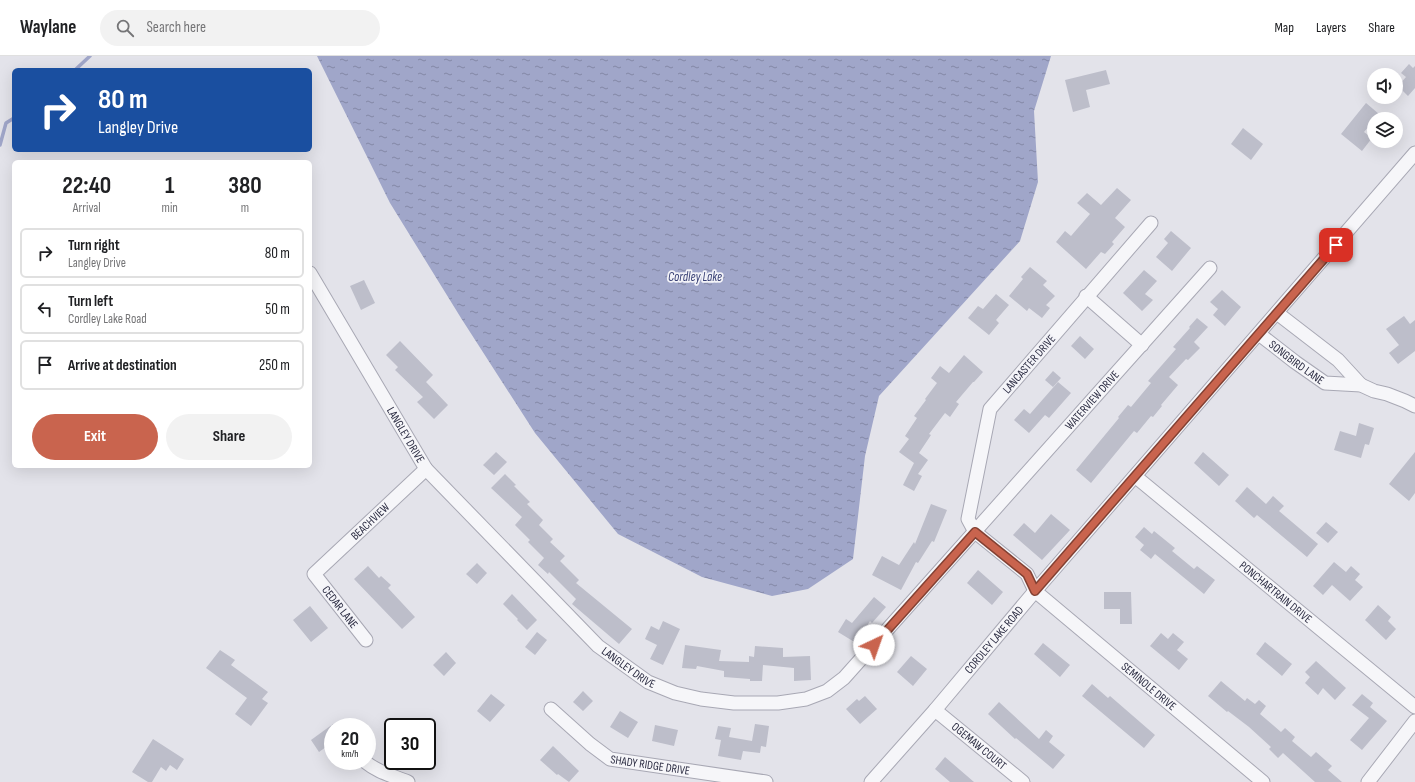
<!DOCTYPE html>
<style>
:root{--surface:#fff;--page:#f2f2f2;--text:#202124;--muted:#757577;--line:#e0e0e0;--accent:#c9644e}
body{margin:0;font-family:"Sofia Sans Condensed",sans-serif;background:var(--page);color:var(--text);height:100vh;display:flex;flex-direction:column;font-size:15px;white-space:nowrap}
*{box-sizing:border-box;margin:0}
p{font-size:13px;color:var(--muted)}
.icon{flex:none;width:22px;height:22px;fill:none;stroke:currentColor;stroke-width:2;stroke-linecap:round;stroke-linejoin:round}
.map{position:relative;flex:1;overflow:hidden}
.sheet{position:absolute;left:12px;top:104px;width:300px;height:308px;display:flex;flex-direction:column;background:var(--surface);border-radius:6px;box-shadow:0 4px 16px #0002}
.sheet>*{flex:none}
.hud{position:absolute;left:12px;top:12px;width:300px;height:84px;border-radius:6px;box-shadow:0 4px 16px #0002;background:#1a4fa0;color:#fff;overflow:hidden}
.controls{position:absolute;left:1367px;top:12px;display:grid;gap:8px}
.controls a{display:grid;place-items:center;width:36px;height:36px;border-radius:50%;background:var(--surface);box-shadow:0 4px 16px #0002;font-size:20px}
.speed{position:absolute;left:324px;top:662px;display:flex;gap:8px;font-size:20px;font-weight:700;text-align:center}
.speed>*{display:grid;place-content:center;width:52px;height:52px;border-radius:50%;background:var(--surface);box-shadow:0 4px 16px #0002;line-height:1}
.speed small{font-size:10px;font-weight:400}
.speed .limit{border:2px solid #111;border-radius:6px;background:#fff;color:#111}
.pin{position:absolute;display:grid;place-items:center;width:34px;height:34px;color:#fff;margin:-17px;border-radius:8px;box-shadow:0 2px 6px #0006}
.me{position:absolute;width:44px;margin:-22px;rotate:42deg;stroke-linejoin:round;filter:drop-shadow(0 0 3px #0008)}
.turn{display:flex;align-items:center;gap:14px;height:84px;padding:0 20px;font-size:18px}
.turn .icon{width:52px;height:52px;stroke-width:2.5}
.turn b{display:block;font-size:28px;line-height:34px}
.eta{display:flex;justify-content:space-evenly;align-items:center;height:68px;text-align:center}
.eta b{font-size:24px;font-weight:700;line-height:28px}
.cta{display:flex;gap:8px;margin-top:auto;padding:8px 20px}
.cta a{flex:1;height:46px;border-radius:24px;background:var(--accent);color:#fff;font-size:16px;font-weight:700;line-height:46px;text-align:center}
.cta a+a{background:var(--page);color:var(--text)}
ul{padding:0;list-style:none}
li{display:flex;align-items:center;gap:12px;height:50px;margin:0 8px 6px;padding:0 12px;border:2px solid var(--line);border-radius:6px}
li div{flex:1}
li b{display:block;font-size:15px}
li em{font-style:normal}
header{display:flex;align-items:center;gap:24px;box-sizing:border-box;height:56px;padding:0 20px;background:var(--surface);border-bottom:1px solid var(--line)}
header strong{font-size:19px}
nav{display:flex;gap:22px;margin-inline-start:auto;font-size:14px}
.search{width:280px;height:36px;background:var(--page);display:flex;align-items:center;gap:10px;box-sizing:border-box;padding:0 14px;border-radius:22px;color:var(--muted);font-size:15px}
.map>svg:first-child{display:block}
</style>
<header>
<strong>Waylane</strong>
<div class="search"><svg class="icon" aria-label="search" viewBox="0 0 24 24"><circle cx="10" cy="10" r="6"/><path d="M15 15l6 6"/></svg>Search here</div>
<nav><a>Map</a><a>Layers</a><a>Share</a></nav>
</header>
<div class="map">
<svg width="1415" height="726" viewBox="0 0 1415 726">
<defs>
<pattern id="water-ripples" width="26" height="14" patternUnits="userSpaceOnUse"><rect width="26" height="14" fill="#a0a6c9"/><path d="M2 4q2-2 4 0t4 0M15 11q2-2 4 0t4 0" fill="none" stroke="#8387a5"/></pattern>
</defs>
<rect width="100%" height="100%" fill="#e3e3ea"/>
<path fill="url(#water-ripples)" d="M317,0H1051L1034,55L1038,126L1020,185L879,340L865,400L853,503L808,533L772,540L702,521L618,478L535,377L461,262L390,147Z"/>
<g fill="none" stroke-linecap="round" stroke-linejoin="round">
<path stroke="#a0a6c9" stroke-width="3.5" d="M75,14L90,0
M0,89L6,67L14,62"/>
</g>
<path fill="#bdbeca" d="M1409,8L1413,12L1415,10V32L1408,40L1398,30L1406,21L1401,17Z
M1106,14L1110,28L1086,34L1090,51L1073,56L1065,24Z
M1366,47L1379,58L1364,76L1372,82L1362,95L1341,78Z
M1243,72L1263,88L1251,104L1231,88Z
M1117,132L1131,144L1115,162L1125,171L1112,186L1114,188L1105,198L1101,196L1086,213L1056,186L1065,175L1071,180L1090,158L1077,147L1087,137L1101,149Z
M1171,175L1191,192L1172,215L1156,201L1168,187L1164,183Z
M1030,211L1047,225L1043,229L1055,240L1046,249L1050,252L1042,262L1029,252L1027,255L1009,240L1023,223L1021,221Z
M1144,214L1157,225L1145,238L1153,244L1142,255L1123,237Z
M364,224L375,247L361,254L350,230Z
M1222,234L1241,251L1225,270L1213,259L1218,253L1210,246Z
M996,238L1009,249L996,264L999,267L989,279L968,262L978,250L983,253Z
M1404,260L1410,268L1415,264V295L1398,308L1389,297L1399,289L1386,273Z
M1197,262L1208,271L1194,286L1200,292L1188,304L1186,303L1169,321L1178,329L1161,349L1162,350L1153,361L1151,360L1137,377L1134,375L1091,427L1076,414L1119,362L1118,361L1128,349L1131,351L1151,327L1148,325L1176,293L1173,291L1190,272L1189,271Z
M1080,280L1094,293L1085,303L1071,290Z
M400,285L433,319L426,326L448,349L434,363L417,346L423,341L395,314L398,311L386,299Z
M964,299L983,316L974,326H973L956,346L959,348L950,361L945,357L929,378L931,379L919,397L928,404L918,418L922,420L914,435L903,429L914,407L899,396L909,383L905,380L917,362L914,360L926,344L925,343L937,327L931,322L940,310L949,317Z
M1053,315L1061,322L1053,331L1045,324Z
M1058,326L1071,337L1049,362L1045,359L1029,377L1014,364L1024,353L1030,358Z
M1359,367L1374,372L1369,389L1365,388L1361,402L1334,394L1340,375L1356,380Z
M496,396L507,406L494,419L483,409Z
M1203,396L1229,419L1219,430L1194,407Z
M1415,396V437L1409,445L1389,428Z
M505,418L516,429L514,430L530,446L527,448L543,464L539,469L553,483L550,486L565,500L560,505L579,524L576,527L632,573L619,588L572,548L576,543L549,516L548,518L538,509L544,502L528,486L530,484L515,469L522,461L491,432Z
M1247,431L1266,448L1273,440L1284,450L1279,455L1318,488L1307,501L1257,459L1254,462L1235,445Z
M931,448L947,454L934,486L932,485L918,507L916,506L901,534L872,519L882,500L899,509L914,486L915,488Z
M1051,458L1070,474L1042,504L1013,479L1024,467L1035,477Z
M1326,466L1338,476L1328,487L1316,477Z
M1144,471L1152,478L1154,475L1175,492L1172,495L1194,513L1197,510L1215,524L1204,538L1155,498L1151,503L1140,494L1144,489L1135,481Z
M1334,506L1346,516L1351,510L1360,518L1355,524L1363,531L1350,545L1332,529L1323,539L1313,530Z
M477,507L487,517L477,528L466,518Z
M368,510L379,522L381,520L391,529L388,532L415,561L402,573L354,523Z
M978,514L1003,536L992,549L967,527Z
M1104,536H1131L1132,568H1120V553H1104Z
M512,538L537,564L527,574L517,564L518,563L503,548Z
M874,541L886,551L872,567L870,565L856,587L838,576L846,563L852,567Z
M1378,549L1391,561L1388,565L1396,573L1386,584L1365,564Z
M310,550L328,572L311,586L293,564Z
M663,565L680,573L663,609L650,603L657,589L645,583L651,570L659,574Z
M537,576L547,584L535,599L525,591Z
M1161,577L1168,583L1173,577L1184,586L1177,594L1188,603L1179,614L1150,590Z
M1265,586L1292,608L1282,620L1256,598Z
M1043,587L1070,609L1060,621L1034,598Z
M685,589L721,594L719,605L749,606V600L754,601L755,590L783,592V601L810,600L811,624L794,625V612L763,609L762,625H750V623L724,621V615L697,610L696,613L682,612Z
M220,594L235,604L231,609L268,636L262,643L268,647L251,670L235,658L247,642L206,612Z
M446,596L456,607L444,620L433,609Z
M911,600L927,613L913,630L897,616Z
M1316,605L1346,632L1335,644L1323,632L1318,639L1305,627L1310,621L1305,616Z
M1221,625L1245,645L1247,642L1255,648L1259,644L1266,650L1260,658L1281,676L1285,672L1295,681L1292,685L1311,701L1316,696L1332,710L1328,714L1342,726H1315L1283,697L1278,702L1269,693L1271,691L1249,671L1228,655L1227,656L1208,640Z
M1092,628L1108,642L1110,640L1155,679L1144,692L1082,640Z
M583,635L593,645L583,655L573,646Z
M491,638L505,649L490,666L477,655Z
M1362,638L1373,647L1370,651L1387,665L1362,694L1350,684L1369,662L1352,649Z
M865,640L877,653L860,668L846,653L857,643L859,645Z
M999,646L1039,683L1046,674L1053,680L1049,686L1065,699L1053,713L1016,682L1015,683L988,658Z
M620,655L638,666L628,682L610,671Z
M333,668V700L326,691L319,696L311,684Z
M755,668L769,670L766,691L761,690L760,697L743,695L741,704L718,700L721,684L715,683L718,670L731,672L729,681L752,685Z
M655,669L678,674L674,690L652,685Z
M153,683L184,703L177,714L170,709L166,715L161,711L152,726H148L132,716Z
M553,690L579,715L569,726L558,718L557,719L540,704Z
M945,701L974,726H950L935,713Z"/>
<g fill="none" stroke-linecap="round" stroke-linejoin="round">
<defs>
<g id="street">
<path id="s1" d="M1151,167L990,353L968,463L975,476L1027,518L1035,535L1263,726"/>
<path id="s2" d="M310,217L426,413L598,590L648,626L675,637L701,643L734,647H778L806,643L827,635L844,622L1210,212"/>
<path d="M1086,240L1142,289"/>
<path d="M1277,257L1338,304L1361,329"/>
<path id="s3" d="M1259,278L1295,306L1325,327L1361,329L1374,335L1387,338L1405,345L1415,350"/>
<path id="s4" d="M1136,421L1415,651"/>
<path id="s5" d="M366,584L314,518L426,413"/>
<path id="s6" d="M551,653L590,688L610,703L766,726"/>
<path id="s7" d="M935,654L1023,726"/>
<path d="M364,705C379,717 391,719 408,726"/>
<path id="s8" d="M871,726L935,654L1035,535L1415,97"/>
<path d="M1368,726L1415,665"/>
</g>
</defs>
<use href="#street" stroke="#a8a8b4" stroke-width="15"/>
<use href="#street" stroke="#f6f6f9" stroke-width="13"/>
</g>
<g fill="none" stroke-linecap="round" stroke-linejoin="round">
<defs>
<path id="route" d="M874,589L975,476L1027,518L1035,535L1336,189"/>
</defs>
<use href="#route" stroke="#834133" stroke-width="10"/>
<use href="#route" stroke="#c9644e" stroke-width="7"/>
</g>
<g text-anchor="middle" stroke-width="3.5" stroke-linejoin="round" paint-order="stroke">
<g font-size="12" fill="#2b2c42" stroke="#f3f3f8">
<text dy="4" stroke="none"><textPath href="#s3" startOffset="47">SONGBIRD LANE</textPath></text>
<text transform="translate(1029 308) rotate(-49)" y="4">LANCASTER DRIVE</text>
<text dy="4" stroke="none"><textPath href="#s2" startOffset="1114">WATERVIEW DRIVE</textPath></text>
<text dy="4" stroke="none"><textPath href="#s2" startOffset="188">LANGLEY DRIVE</textPath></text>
<text dy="4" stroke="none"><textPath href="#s5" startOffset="161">BEACHVIEW</textPath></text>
<text dy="4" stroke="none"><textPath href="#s4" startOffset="181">PONCHARTRAIN DRIVE</textPath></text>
<text transform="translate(340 551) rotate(52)" y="4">CEDAR LANE</text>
<text dy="4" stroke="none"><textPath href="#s8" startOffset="188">CORDLEY LAKE ROAD</textPath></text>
<text dy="4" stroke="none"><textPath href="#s2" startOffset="512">LANGLEY DRIVE</textPath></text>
<text dy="4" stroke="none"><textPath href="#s1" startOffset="607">SEMINOLE DRIVE</textPath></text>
<text dy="4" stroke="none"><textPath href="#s7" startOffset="57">OGEMAW COURT</textPath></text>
<text dy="4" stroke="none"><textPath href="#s6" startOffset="118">SHADY RIDGE DRIVE</textPath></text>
</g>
<g font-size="13" font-style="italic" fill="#373f74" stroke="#f3f3f8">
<text x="695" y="225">Cordley Lake</text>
</g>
</g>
</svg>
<div class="controls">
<a><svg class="icon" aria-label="sound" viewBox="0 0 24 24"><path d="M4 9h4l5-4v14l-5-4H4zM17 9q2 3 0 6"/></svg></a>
<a><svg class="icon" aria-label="layers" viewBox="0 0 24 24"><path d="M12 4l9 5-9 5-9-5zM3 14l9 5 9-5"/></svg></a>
</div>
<div class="speed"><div>20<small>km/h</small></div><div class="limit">30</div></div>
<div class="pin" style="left:1336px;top:189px;background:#d93025"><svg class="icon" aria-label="arrive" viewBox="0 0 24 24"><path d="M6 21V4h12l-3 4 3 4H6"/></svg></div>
<svg class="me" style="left:874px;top:589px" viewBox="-20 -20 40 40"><circle r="19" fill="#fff"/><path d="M0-13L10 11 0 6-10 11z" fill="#c9644e"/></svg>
<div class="hud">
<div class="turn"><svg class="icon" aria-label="right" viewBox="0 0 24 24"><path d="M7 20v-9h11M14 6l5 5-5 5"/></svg><div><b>80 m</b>Langley Drive</div></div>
</div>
<section class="sheet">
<div class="eta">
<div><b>22:40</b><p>Arrival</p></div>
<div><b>1</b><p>min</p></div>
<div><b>380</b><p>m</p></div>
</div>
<ul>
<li><svg class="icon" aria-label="right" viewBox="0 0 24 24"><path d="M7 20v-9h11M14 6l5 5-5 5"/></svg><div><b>Turn right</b><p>Langley Drive</p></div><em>80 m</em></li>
<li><svg class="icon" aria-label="left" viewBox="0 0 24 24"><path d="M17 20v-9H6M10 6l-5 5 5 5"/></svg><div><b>Turn left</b><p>Cordley Lake Road</p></div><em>50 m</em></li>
<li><svg class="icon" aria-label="arrive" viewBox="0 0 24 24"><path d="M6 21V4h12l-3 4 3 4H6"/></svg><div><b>Arrive at destination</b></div><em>250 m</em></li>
</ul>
<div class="cta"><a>Exit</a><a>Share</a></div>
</section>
</div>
